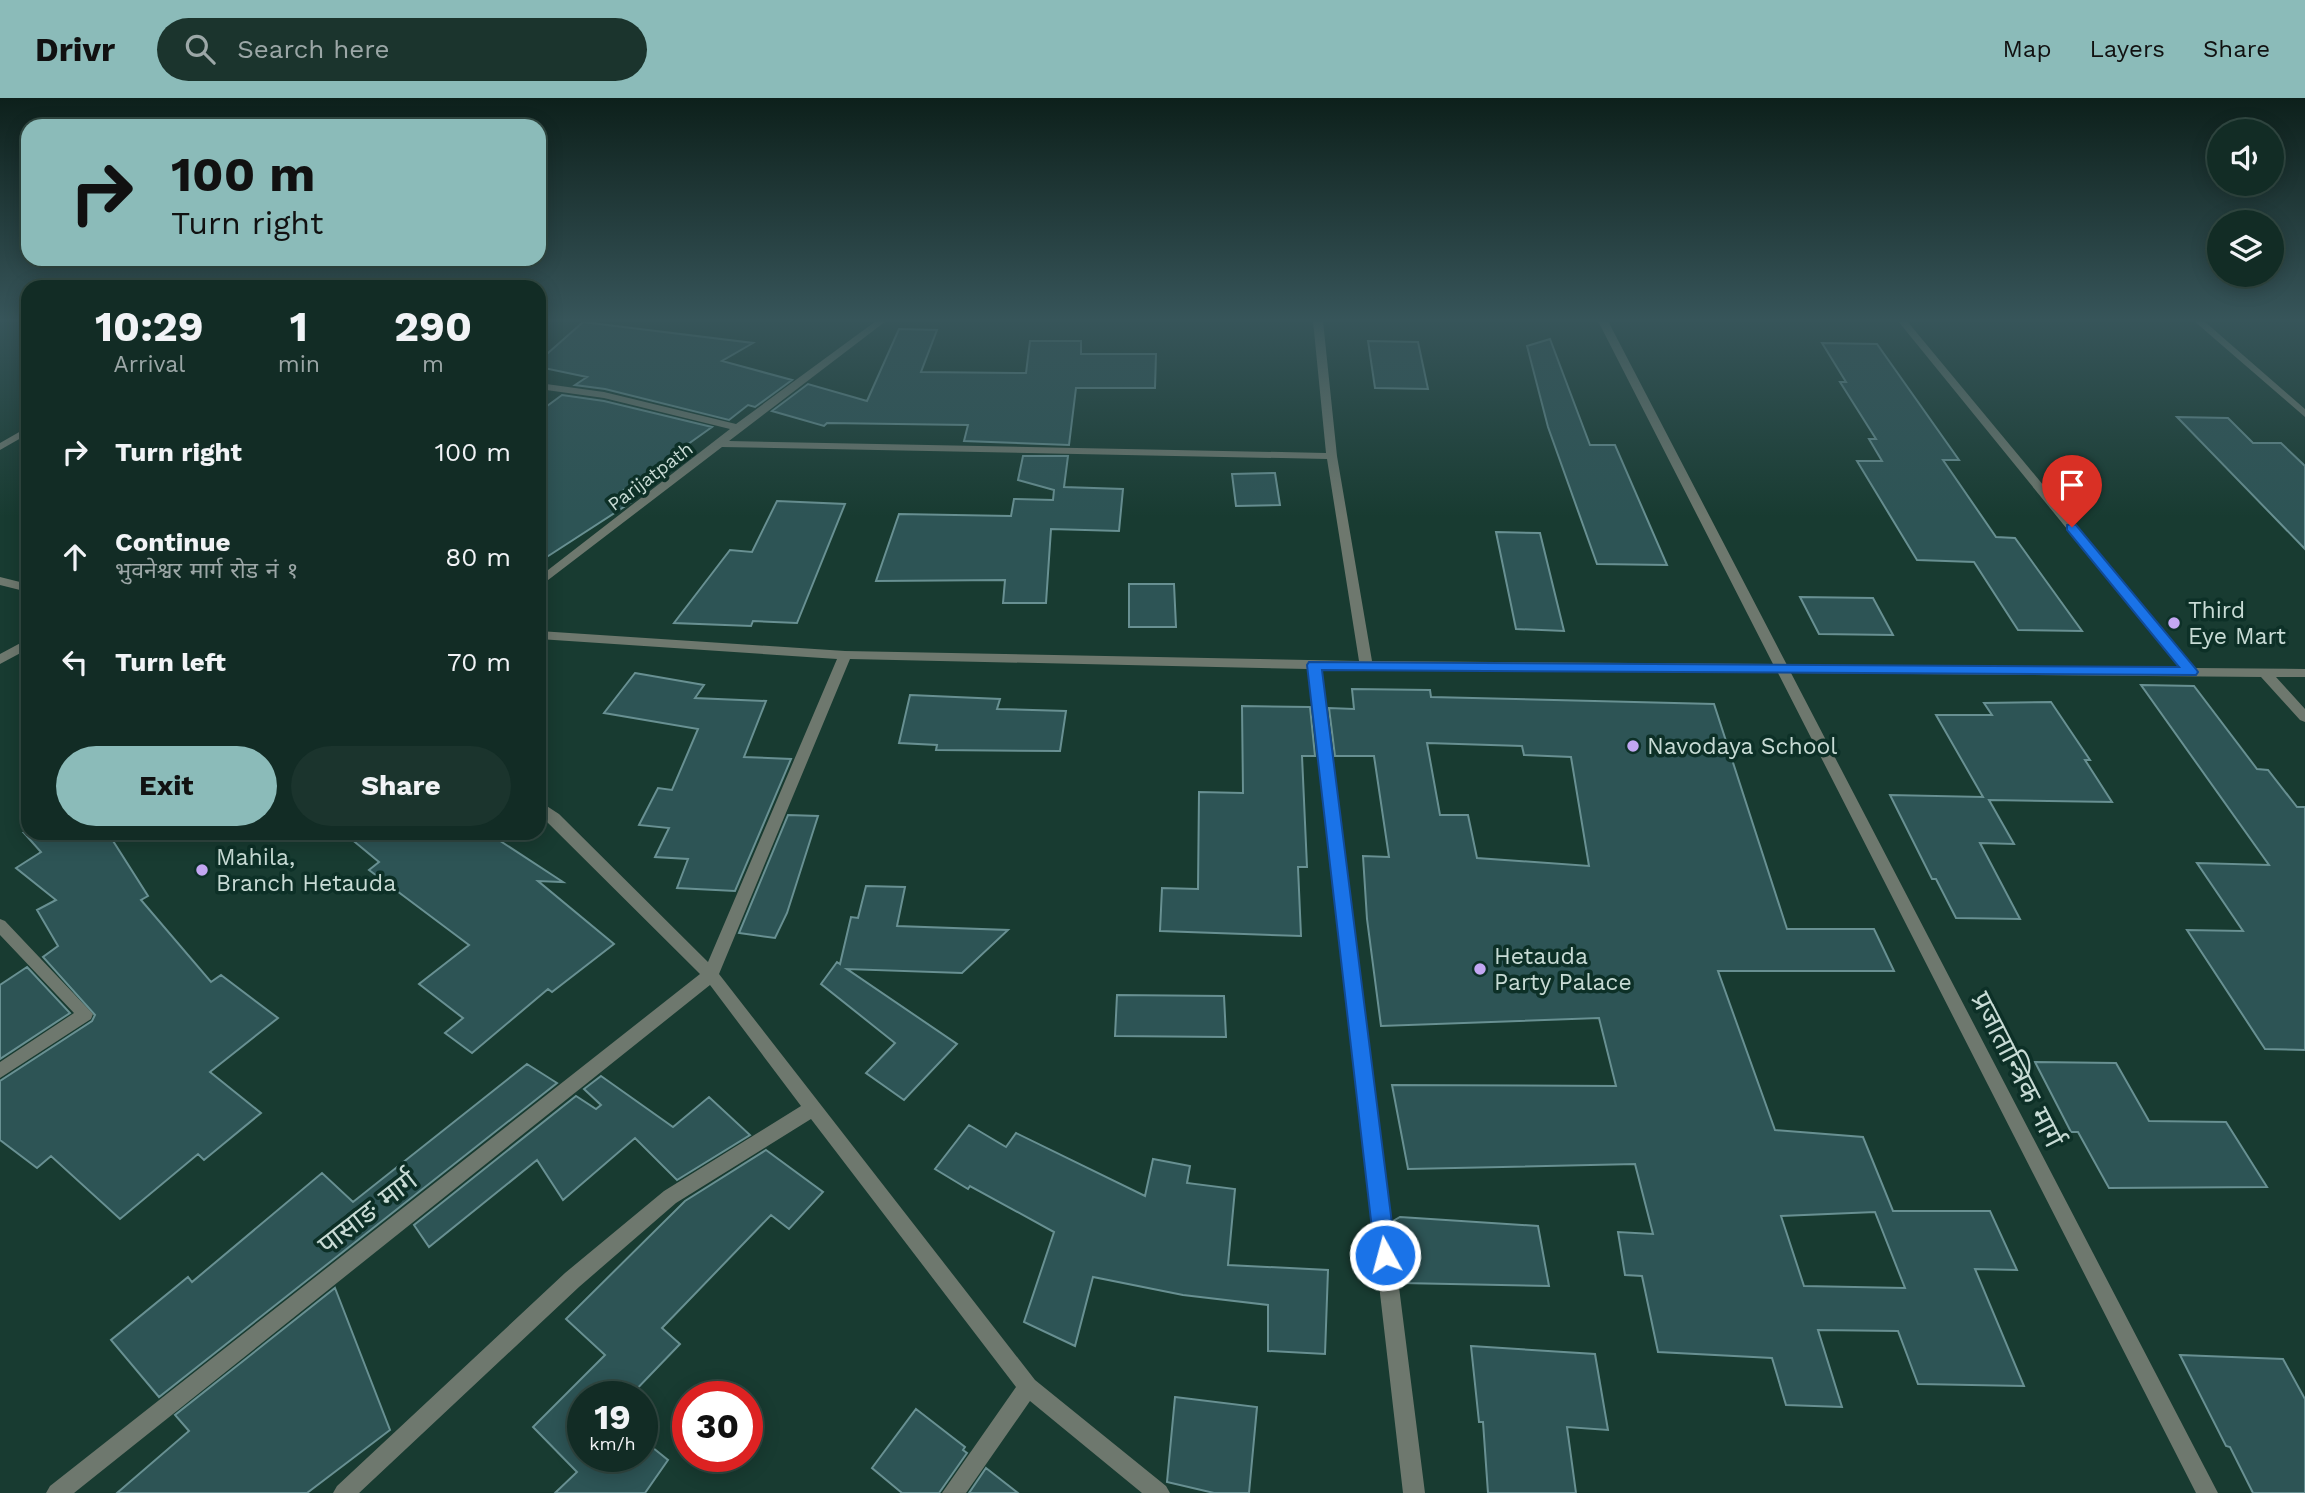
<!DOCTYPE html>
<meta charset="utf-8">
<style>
:root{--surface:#122c25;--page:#1b342d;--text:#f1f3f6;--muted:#9ca7a7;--line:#314842;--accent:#8bbbb9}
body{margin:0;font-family:"Work Sans","Noto Sans Devanagari",sans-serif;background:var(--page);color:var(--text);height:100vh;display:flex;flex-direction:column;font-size:26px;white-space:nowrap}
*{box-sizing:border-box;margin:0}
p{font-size:23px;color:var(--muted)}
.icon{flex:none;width:38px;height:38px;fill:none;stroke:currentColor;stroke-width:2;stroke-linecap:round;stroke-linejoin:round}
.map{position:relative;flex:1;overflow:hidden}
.side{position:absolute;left:21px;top:182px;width:525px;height:560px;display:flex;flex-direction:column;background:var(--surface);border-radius:21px;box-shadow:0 4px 18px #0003,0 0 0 2px var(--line)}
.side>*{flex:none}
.guide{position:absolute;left:21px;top:21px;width:525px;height:147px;border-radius:21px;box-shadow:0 4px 18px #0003,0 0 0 2px var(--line);background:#8bbbb9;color:#111;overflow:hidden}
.buttons{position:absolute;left:2207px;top:21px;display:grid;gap:14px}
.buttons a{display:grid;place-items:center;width:77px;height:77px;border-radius:50%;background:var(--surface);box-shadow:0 4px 18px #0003,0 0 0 2px var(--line);font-size:35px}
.speed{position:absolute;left:567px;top:1283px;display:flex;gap:14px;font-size:35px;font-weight:700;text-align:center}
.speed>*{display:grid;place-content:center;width:91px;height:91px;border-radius:50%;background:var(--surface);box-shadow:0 4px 18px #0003,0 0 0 2px var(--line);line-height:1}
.speed small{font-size:18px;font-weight:400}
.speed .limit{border:10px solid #d22;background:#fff;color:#111}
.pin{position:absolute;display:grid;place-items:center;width:60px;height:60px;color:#fff;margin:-72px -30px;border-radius:50% 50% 50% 0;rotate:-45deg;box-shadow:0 0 7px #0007}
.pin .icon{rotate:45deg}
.me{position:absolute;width:77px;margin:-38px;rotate:353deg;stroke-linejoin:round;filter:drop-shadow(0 0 5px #0008)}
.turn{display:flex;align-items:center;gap:24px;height:147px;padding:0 35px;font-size:32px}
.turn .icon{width:91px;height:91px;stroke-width:2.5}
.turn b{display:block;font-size:49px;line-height:60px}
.eta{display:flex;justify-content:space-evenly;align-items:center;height:119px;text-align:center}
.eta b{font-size:42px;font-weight:700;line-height:49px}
.action{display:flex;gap:14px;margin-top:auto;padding:14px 35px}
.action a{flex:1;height:80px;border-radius:42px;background:var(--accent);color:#111;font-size:28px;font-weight:700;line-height:80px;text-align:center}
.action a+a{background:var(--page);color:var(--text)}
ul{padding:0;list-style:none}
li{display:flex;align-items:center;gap:21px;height:105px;padding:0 35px}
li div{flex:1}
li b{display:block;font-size:26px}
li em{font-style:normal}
header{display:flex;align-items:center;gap:42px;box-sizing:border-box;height:98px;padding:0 35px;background:var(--accent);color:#111}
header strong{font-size:33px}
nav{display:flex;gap:38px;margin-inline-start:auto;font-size:24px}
.search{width:490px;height:63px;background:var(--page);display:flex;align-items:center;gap:18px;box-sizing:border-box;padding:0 24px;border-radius:38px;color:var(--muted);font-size:26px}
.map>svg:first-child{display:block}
</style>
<header>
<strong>Drivr</strong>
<div class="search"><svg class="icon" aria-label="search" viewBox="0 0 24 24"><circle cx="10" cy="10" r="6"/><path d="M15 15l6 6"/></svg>Search here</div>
<nav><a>Map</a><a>Layers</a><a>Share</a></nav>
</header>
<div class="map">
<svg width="2305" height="1395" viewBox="0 0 2305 1395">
<rect width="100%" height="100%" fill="#183b31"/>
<path fill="#2d5455" stroke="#689092" stroke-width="2" fill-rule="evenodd" d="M583,224L753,245L722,263L792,282L755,309L748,307L729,322L605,291L575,287L587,279L539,269V263Z
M899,231L937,232L921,274L1026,275L1030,243H1081V256H1156L1155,290H1076L1069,347L964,343L968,327L827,325L824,328L772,313L808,286L867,303Z
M1550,241L1590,347H1615L1667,467L1597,466L1548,329L1527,248Z
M1368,243L1418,244L1428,291L1375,290Z
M1822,245L1877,246L1959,362H1943L1996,439L2015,440L2082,533L2018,532L1974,464L1917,462L1857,363H1882L1869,341H1876L1840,284H1846Z
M562,297L604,303L712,329L614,399L630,405L539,464V314Z
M2177,319L2228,320L2253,345H2281L2305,368V451Z
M1023,358H1068L1064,389L1123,391L1119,433L1051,431L1046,505H1003L1005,482L876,483L899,416L1011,418L1014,401L1053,402L1054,392L1018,382Z
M1275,375L1280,407L1236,408L1232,376Z
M777,403L845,406L797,525L753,523L751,528L674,525L730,452L752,454Z
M1496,434L1540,435L1564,533L1516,531Z
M1129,486H1174L1176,529H1129Z
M1800,499L1873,500L1893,537L1819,536Z
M635,575L704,587L695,600L766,603L744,659L791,661L735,793L677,790L688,761L655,759L669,730L639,727L658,690L672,692L698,631L604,615Z
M2141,587L2194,588L2257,671L2268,672L2297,709H2305V952L2265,951L2187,832L2243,833L2197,765L2269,767Z
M1352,591L1430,592L1431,599L1714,606L1787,831H1874L1894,873H1718L1775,1032L1863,1039L1893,1113H1990L2017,1172L1975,1171L2024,1288L1918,1286L1898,1233L1818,1232L1842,1309L1786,1307L1772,1260L1658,1254L1642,1178L1625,1177L1618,1134L1653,1136L1635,1066L1408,1071L1392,987L1616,988L1599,920L1381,928L1367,821L1363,758L1389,759L1374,658H1335L1329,610L1354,611ZM1427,645L1522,648L1524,657L1571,659L1589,768L1477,760L1468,717H1440ZM1875,1114L1905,1190L1804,1188L1781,1118Z
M910,597L1000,601L997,611L1066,613L1060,653L936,652L937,647L899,645Z
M2051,604L2090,662H2085L2112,704L1989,702L2014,746L1980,745L2020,821L1956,820L1936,781H1932L1890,697L1983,699L1936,617H1992L1984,605Z
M1242,608L1310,609L1315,658H1302L1307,769H1298L1301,838L1160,833L1162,790L1198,791L1199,694L1243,695Z
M788,717L818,718L787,815L775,840L739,835Z
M24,735H108L148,798L141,802L211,884L221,877L278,920L210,974L261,1015L204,1062L198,1056L120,1121L51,1058L37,1070L0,1042V983L92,923L95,917L43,859L58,848L37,812L56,802L16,770L41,754Z
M344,735H488L563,784L538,783L614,846L552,894L548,891L472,955L445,935L463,920L419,886L469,847L369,772L379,764Z
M866,788L905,789L897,828L1008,832L962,875L847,871L957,946L904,1002L866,975L895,945L821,886L837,864L840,866L851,819L858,820Z
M27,869L70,915L0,961V887Z
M1117,897L1224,898L1226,939L1115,938Z
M2035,964L2116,965L2149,1023L2226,1024L2267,1089L2109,1090L2078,1034H2071Z
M527,966L557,985L159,1299L111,1242L188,1179L192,1184L322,1075L353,1104Z
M601,978L673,1029L709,999L750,1037L677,1082L635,1040L563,1102L537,1062L429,1149L414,1127L576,998L596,1011L601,1007L584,991Z
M969,1027L1006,1049L1016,1035L1145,1098L1153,1061L1190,1068L1187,1085L1235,1091L1228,1167L1328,1172L1325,1256L1268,1253V1207L1183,1197L1093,1179L1075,1248L1024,1224L1054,1134L970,1088L968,1091L935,1071Z
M766,1052L823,1094L789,1131L771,1117L662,1230L680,1246L630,1298H583V1358H642V1341L668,1362L645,1395H555L577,1374L533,1329L605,1257L566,1221L685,1103Z
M1400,1119L1538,1128L1549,1188L1401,1185L1393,1123Z
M335,1190L390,1332L307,1395H117L189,1333L175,1317Z
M1471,1248L1595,1256L1608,1332L1567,1329L1576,1395H1488L1483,1324H1479Z
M2180,1257L2283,1261L2305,1301V1395H2253L2230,1349L2226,1348Z
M1175,1299L1257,1309L1249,1395H1214L1167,1384Z
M916,1311L965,1349L963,1352L967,1355L939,1395H902L872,1370Z
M986,1370L1018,1395H969Z"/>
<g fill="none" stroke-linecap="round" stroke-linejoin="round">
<path fill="#6e786e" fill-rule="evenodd" d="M876,223H886L729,343L1326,355L1313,223H1323L1337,358L1372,563L1773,566L1598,223H1608L1787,567L2180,570L1898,223H1907L2195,570L2305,571V579H2276L2305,611V624L2300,622L2261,579L1791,575L2218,1395H2196L1778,575L1321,571L1425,1395H1403L1308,571L850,561L719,876L1035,1282L1166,1388L1170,1395H1142L1030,1303L966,1395H942L1016,1289L811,1021L676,1105L579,1189L359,1395H333L337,1388L565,1175L664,1093L801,1008L710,887L74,1395H46L50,1388L700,876L539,716V703L559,716L708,864L837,561L539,541V533L845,553L1359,563L1327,361L722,349L539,489V479L730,331L604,300L539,291V285L604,294L736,326Z
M2194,223H2204L2305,311V319Z
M28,329V336L0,352V345Z
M0,479L28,486V494L0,487Z
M28,541V551L0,566V556Z
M0,821L5,823L93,916L91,921L0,980V964L74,915L0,837Z"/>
</g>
<linearGradient id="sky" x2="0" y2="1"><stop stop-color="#0d201b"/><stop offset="0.53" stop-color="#37555a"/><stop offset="1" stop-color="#37555a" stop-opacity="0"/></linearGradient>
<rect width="2305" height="419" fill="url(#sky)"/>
<path fill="#1a73e8" stroke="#114b97" stroke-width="2" d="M2072,426L2076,427L2196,571L2198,574L2196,577L1322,572L1396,1157L1393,1164L1385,1167L1378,1164L1375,1157L1307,567L1309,564L2179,569L2067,432V427Z"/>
<g fill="#c3a7f2" stroke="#0d3027" stroke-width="2.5">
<circle cx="2174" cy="525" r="7"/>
<circle cx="1633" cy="648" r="7"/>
<circle cx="202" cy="772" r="7"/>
<circle cx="1480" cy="871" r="7"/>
</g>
<g text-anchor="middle" stroke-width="7" stroke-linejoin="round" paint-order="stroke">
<g font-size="19" fill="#c8dbd5" stroke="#0d3027">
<text transform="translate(650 378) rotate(-37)" y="7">Parijatpath</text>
</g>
<g font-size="23" fill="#c8dbd5" stroke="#0d3027" text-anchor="start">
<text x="2188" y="520">Third<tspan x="2188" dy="26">Eye Mart</tspan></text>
<text x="1647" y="656">Navodaya School</text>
<text x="216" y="767">Mahila,<tspan x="216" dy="26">Branch Hetauda</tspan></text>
<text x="1494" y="866">Hetauda<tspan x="1494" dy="26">Party Palace</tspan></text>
</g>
<g font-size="28" fill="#c8dbd5" stroke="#0d3027">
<text transform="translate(2018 971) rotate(63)" y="10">प्रजातान्त्रिक मार्ग</text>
<text transform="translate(367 1114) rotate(-38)" y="10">पासाङ मार्ग</text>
</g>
</g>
</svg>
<div class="buttons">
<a><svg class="icon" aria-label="sound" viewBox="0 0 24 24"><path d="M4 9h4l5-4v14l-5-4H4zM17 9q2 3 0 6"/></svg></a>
<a><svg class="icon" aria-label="layers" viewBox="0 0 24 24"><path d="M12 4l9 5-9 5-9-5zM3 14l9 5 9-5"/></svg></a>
</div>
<div class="speed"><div>19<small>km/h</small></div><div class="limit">30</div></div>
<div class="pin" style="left:2072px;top:429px;background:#d93025"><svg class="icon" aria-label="arrive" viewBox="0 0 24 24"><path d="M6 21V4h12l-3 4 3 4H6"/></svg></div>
<svg class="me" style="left:1385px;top:1157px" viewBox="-20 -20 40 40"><circle r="17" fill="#1a73e8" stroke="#fff" stroke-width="3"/><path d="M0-11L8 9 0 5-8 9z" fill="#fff"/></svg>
<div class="guide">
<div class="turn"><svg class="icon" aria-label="right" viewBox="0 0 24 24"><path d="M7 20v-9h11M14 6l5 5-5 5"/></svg><div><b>100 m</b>Turn right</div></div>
</div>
<section class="side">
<div class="eta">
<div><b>10:29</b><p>Arrival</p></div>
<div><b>1</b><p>min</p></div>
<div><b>290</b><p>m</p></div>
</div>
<ul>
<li><svg class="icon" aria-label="right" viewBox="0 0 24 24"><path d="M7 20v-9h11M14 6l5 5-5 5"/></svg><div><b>Turn right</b></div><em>100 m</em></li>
<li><svg class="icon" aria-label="ahead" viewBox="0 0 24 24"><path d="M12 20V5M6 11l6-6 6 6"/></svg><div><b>Continue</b><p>भुवनेश्वर मार्ग रोड नं १</p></div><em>80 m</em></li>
<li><svg class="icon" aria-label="left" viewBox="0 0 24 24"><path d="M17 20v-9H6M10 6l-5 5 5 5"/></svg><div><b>Turn left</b></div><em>70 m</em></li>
</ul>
<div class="action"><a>Exit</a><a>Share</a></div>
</section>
</div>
